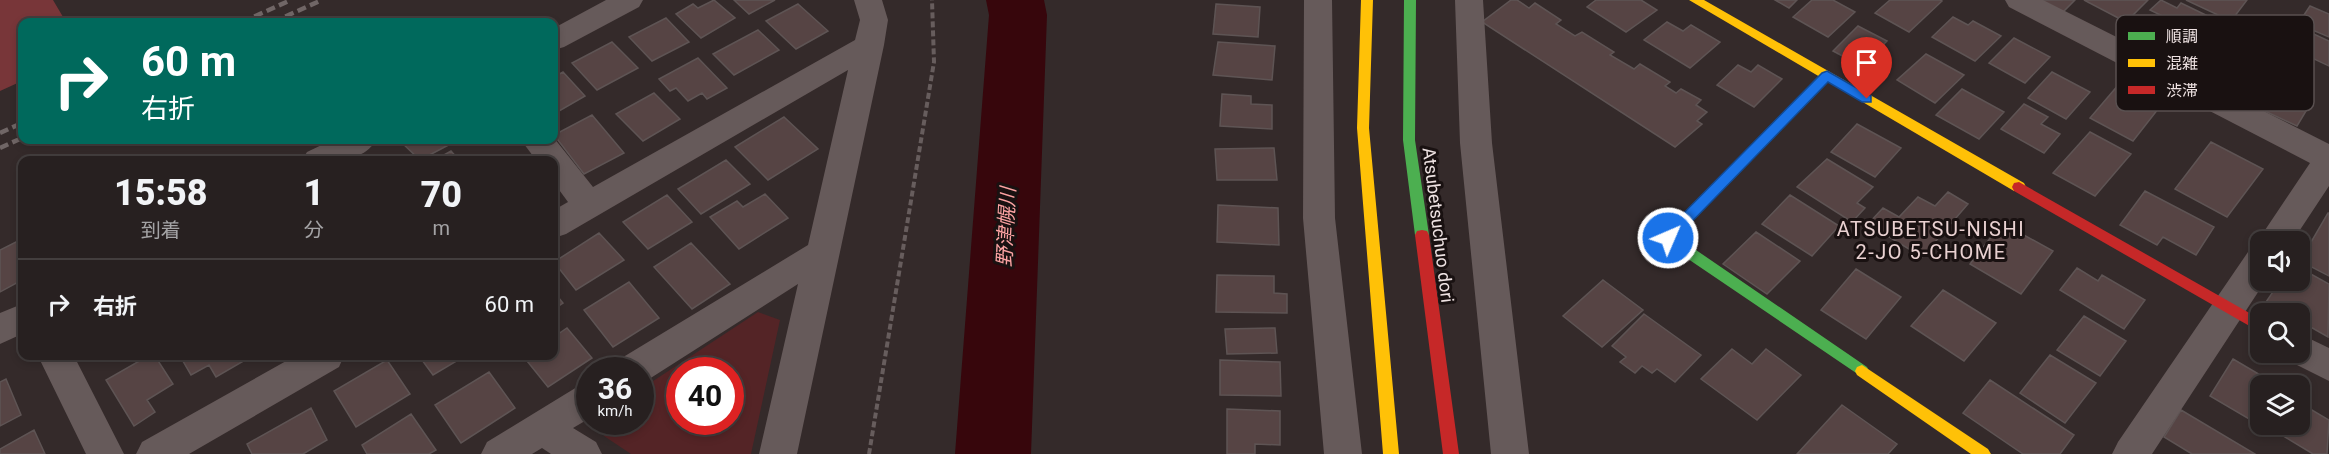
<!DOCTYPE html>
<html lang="ja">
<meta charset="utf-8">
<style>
:root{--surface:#272020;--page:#332d2d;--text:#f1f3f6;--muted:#a4a3a5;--line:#433e3e}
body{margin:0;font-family:Roboto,"Noto Sans JP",sans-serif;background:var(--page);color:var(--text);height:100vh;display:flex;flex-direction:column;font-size:22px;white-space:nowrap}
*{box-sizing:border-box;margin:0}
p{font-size:20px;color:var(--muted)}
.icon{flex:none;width:33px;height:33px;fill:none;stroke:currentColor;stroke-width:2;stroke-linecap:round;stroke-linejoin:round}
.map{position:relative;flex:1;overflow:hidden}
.panel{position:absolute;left:18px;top:156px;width:540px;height:204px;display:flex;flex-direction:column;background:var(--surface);border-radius:12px;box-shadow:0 3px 9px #0003,0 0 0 2px var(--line)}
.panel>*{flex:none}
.hud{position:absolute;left:18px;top:18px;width:540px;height:126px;border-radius:12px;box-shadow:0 3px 9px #0003,0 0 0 2px var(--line);background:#00695c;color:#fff;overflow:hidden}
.controls{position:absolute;left:2250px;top:231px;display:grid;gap:12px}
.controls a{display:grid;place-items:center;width:60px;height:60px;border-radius:12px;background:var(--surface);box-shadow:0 3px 9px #0003,0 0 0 2px var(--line);font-size:30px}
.speed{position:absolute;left:576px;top:357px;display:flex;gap:12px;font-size:30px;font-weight:700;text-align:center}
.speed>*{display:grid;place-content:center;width:78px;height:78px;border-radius:50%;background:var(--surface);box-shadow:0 3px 9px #0003,0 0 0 2px var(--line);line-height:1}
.speed small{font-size:15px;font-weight:400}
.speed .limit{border:9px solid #d22;background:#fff;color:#111}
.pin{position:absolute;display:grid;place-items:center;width:51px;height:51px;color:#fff;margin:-62px -26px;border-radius:50% 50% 50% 0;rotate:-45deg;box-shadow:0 0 6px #0007}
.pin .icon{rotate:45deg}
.me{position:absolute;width:66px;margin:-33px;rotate:45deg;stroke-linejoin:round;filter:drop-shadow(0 0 4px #0008)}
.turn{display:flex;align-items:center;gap:21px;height:126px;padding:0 24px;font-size:27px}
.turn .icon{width:78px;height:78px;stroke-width:2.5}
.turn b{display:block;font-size:42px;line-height:51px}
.eta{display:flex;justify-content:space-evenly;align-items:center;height:102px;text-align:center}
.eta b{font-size:36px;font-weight:800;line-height:42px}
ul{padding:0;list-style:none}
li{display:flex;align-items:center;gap:18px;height:90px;padding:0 24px;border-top:2px solid var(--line)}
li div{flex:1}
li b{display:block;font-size:22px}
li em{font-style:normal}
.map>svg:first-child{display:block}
</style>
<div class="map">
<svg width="2329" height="454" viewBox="0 0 2329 454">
<rect width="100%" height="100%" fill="#342a2a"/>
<path fill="#542426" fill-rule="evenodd" d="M758,312L780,320L751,454H631L604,436L605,422H640L641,389ZM680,370H730V422H680Z"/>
<path fill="#783639" d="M0,0H53L66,22H22V81L0,91Z"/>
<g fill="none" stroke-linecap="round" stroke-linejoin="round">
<path fill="#37060c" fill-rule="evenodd" d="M986,0H1044L1047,15L1031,454H955L989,15Z"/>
</g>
<path fill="#564444" stroke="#5e5454" stroke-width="1.5" d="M714,0L735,18L701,38L676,14L693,4L698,8Z
M734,0H775L749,14Z
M1511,0H1517L1529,8L1535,3L1561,20L1556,24L1575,36L1582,32L1614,52L1610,55L1634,69L1640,64L1670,82L1665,86L1676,93L1681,89L1701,100L1696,105L1707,112L1697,121L1702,124L1675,147L1482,22Z
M1596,0H1641L1657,10L1626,32L1587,7Z
M1775,0H1797L1789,8Z
M1812,0H1833L1855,12L1828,37L1793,17Z
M1890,0H1940L1942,1L1909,32L1875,13Z
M2040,0H2075L2063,12Z
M2084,0H2148L2126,22Z
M2161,0L2177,8L2181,3L2210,17L2196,32L2150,10Z
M2186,0H2247L2231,21Z
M798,4L828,31L796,49L766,21Z
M1216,4L1260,7L1258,37L1213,34Z
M2310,6L2329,14V37L2298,24Z
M1953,17L1968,25L1973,21L2001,36L1975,61L1932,37Z
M666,18L689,42L652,61L629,37Z
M1667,22L1683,31L1691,25L1720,42L1690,68L1644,40Z
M2292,24L2329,41V66L2278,42Z
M1858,26L1887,41L1878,50L1885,54L1869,70L1833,51Z
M758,30L779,50L734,75L713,54Z
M2014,38L2050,57L2025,83L1989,63Z
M612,42L638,68L597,90L572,63Z
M1218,42L1275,46L1272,80L1213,75Z
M1926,54L1964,75L1935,103L1897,80Z
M698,58L727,88L707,99L702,93L688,101L676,88L670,91L659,79Z
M1738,65L1751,72L1758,65L1782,79L1754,107L1717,85Z
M563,72L585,96L554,114V77Z
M2052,72L2090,92L2066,119L2028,98Z
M2120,83L2162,104L2133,141L2090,118Z
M2265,86L2309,106L2297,126L2241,100L2249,87L2262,93Z
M1962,89L2004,112L1979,139L1936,115Z
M654,93L680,119L643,141L616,114Z
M1222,94L1251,96V104L1272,105V129L1220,126Z
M2024,104L2048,117L2041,124L2060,134L2044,153L2001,129Z
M592,115L624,153L584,174L554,135Z
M784,117L818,149L768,180L735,147Z
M1857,124L1901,148L1875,177L1831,152Z
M2090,132L2131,154L2095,196L2053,173Z
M399,140H458L420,160Z
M2211,142L2263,169L2227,217L2175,189Z
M1274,148L1277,180H1217L1215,149Z
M451,151L459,160H435Z
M1827,159L1873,187L1857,203L1865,208L1852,222L1797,187Z
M726,160L750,184L701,214L678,189Z
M2145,191L2214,227L2196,255L2163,237L2157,245L2120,225Z
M1948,192L1968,204L1922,257L1868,224L1883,208L1899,217L1918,197L1935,206Z
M765,194L788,218L739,249L710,217L737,201L743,207Z
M667,195L692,222L648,249L623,222Z
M1790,195L1839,226L1812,256L1762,224Z
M1218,205L1278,208L1279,245L1217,242Z
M2328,213H2329V276L2300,261Z
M2002,223L2053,251L2021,294L1970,264Z
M1756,232L1800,261L1767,294L1723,264Z
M599,233L624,260L576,290L554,262Z
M22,239V280L0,292V250Z
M691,243L730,284L692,309L654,267Z
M2077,268L2098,281L2102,275L2145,300L2124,329L2060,290Z
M2300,268L2329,284L2328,337L2300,321V314H2286L2266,302L2281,280H2300Z
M1856,269L1901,297L1866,339L1821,310Z
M1217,275L1274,276V293L1287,294V313L1216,312Z
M1603,280L1643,310L1602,347L1563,316Z
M629,282L659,318L613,347L584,310Z
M1943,290L1996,323L1964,361L1911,326Z
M554,292L563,303L554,309Z
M1644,314L1701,355L1675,382L1657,369L1652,373L1642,366L1635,373L1620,362L1626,357L1612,346Z
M2084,316L2126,341L2100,376L2057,350Z
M567,328L592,358L548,387L523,356H554V337Z
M1275,328L1277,353L1227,354L1225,329Z
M1732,349L1752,364L1766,349L1801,375L1757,420L1701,379Z
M2050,355L2096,383L2065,423L2020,393Z
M148,356H155L173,384L147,400L155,412L134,426L106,380Z
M180,356H245L247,359L216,377L209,365L191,375Z
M419,356H465L433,375Z
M2233,359L2279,386H2260L2261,426L2210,396Z
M387,360L410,394L356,427L334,391Z
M1220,360L1280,362L1281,396L1220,395Z
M489,372L515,408L461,443L435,405Z
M6,379L21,415L0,426V382Z
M1990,380L2074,435L2060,454H2023L1963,413Z
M2300,403L2329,420L2327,454H2313L2280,434L2286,424H2300Z
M1842,405L1897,444L1888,454H1797Z
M311,408L327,440L303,454H252L247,444Z
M1227,409L1280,411V445L1255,444V454H1227Z
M2181,410L2255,454H2192L2164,437Z
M411,414L436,450L429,454H367L362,445Z
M34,430L45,454H0V449Z"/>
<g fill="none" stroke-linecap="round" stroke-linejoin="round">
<path stroke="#675d5d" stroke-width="4" stroke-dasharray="6 3" stroke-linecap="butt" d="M869,454L934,62L932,0"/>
<path fill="#665a5a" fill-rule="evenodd" d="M606,0H643L639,7L564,47L554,50V28Z
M854,0H882L888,20L884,45L797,454H759L798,284L646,381L640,383V370H615L620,359L808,245L848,70L566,234L554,238V210L568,202L554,183V160H536L521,140L554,138L593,187L855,40L860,20Z
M1304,0H1332L1335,218L1362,454H1324L1303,218Z
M1455,0H1483L1492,143L1529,454H1491L1460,143Z
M2005,0H2043L2329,144V186L2292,242H2260V248L2257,242L2310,163L2009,7Z
M332,140H376C362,165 327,160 302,160L307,152Z
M2260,248V280H2266L2152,454H2112L2118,442L2248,252Z
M22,304V334L0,344V313Z
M2300,334L2329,348V381L2287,360L2284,352H2300Z
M38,356H74L124,454H86Z
M295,356H344L339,367L189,454H136L142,442Z
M590,382V418L573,428L596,442L602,454H551L542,448L532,454H481L487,442L577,387Z"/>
<path fill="#4caf50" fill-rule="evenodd" d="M1404,0H1416L1415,140L1429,235L1427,239H1417L1415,235L1403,140Z
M1827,72L1831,73L1833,76L1831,79L1677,237L1867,367L1869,371L1867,375L1862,377L1663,242L1661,238L1823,73Z"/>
<path fill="#ffc107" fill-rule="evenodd" d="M1361,0H1373L1369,128L1399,454H1383L1357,128Z
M1689,0H1704L2024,183L2026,187L2024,191H2014Z
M1862,365L1988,449L1991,454H1971L1857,375L1855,371L1857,367Z"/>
<path fill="#c62828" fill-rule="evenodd" d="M2019,182L2260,319V332L2014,191L2012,187L2014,183Z
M1422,230L1427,231L1429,235L1459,454H1443L1415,235L1417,231Z"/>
<path stroke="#706666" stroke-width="4.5" stroke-dasharray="9 4.5" stroke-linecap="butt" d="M242,22L291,0
M273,22L322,0
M0,133L22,123
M0,148L22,138"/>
</g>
<path fill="#1a73e8" stroke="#114b97" stroke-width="1.5" d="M1827,71L1871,96V102H1862L1828,82L1673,241H1663V234L1822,73Z"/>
<g text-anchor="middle" stroke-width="6" stroke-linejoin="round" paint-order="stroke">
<g font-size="18" fill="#eee2e2" stroke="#191111">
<text transform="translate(1438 225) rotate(83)" y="6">Atsubetsuchuo dori</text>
</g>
<g font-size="20" font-style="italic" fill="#fba2a2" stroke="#191111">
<text transform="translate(1006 227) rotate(-87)" y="7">野津幌川</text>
</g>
<g font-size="20" letter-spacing="1.5" fill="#e9d1d1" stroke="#191111">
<text x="1931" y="236">ATSUBETSU-NISHI<tspan x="1931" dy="23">2-JO 5-CHOME</tspan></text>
</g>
</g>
<rect x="2116" y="15" width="198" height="96" rx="9" fill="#191111" stroke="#595050" stroke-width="1.5"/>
<rect x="2128" y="32" width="27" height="8" fill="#4caf50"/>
<rect x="2128" y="59" width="27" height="8" fill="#ffc107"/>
<rect x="2128" y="86" width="27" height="8" fill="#c62828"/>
<g font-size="16" fill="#eee2e2">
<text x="2166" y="42">順調</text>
<text x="2166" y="69">混雑</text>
<text x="2166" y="96">渋滞</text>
</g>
</svg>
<div class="controls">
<a><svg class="icon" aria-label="sound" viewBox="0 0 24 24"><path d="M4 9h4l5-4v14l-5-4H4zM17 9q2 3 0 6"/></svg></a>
<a><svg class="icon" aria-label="search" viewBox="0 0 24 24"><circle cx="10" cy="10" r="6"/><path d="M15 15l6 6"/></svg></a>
<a><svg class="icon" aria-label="layers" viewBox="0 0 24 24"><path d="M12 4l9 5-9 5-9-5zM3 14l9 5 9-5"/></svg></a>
</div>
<div class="speed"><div>36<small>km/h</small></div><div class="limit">40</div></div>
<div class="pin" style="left:1867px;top:99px;background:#d93025"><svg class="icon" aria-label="arrive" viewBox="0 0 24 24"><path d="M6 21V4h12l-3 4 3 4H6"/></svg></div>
<svg class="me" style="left:1668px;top:238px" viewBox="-20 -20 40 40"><circle r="17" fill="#1a73e8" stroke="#fff" stroke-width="3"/><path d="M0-11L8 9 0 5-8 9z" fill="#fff"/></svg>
<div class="hud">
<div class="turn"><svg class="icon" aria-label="right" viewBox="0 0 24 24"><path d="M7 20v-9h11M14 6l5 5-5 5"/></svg><div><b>60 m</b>右折</div></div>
</div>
<section class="panel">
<div class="eta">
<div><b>15:58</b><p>到着</p></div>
<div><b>1</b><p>分</p></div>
<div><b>70</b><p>m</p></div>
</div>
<ul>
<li><svg class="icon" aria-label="right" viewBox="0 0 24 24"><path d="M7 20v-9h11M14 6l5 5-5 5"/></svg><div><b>右折</b></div><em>60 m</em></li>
</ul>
</section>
</div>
